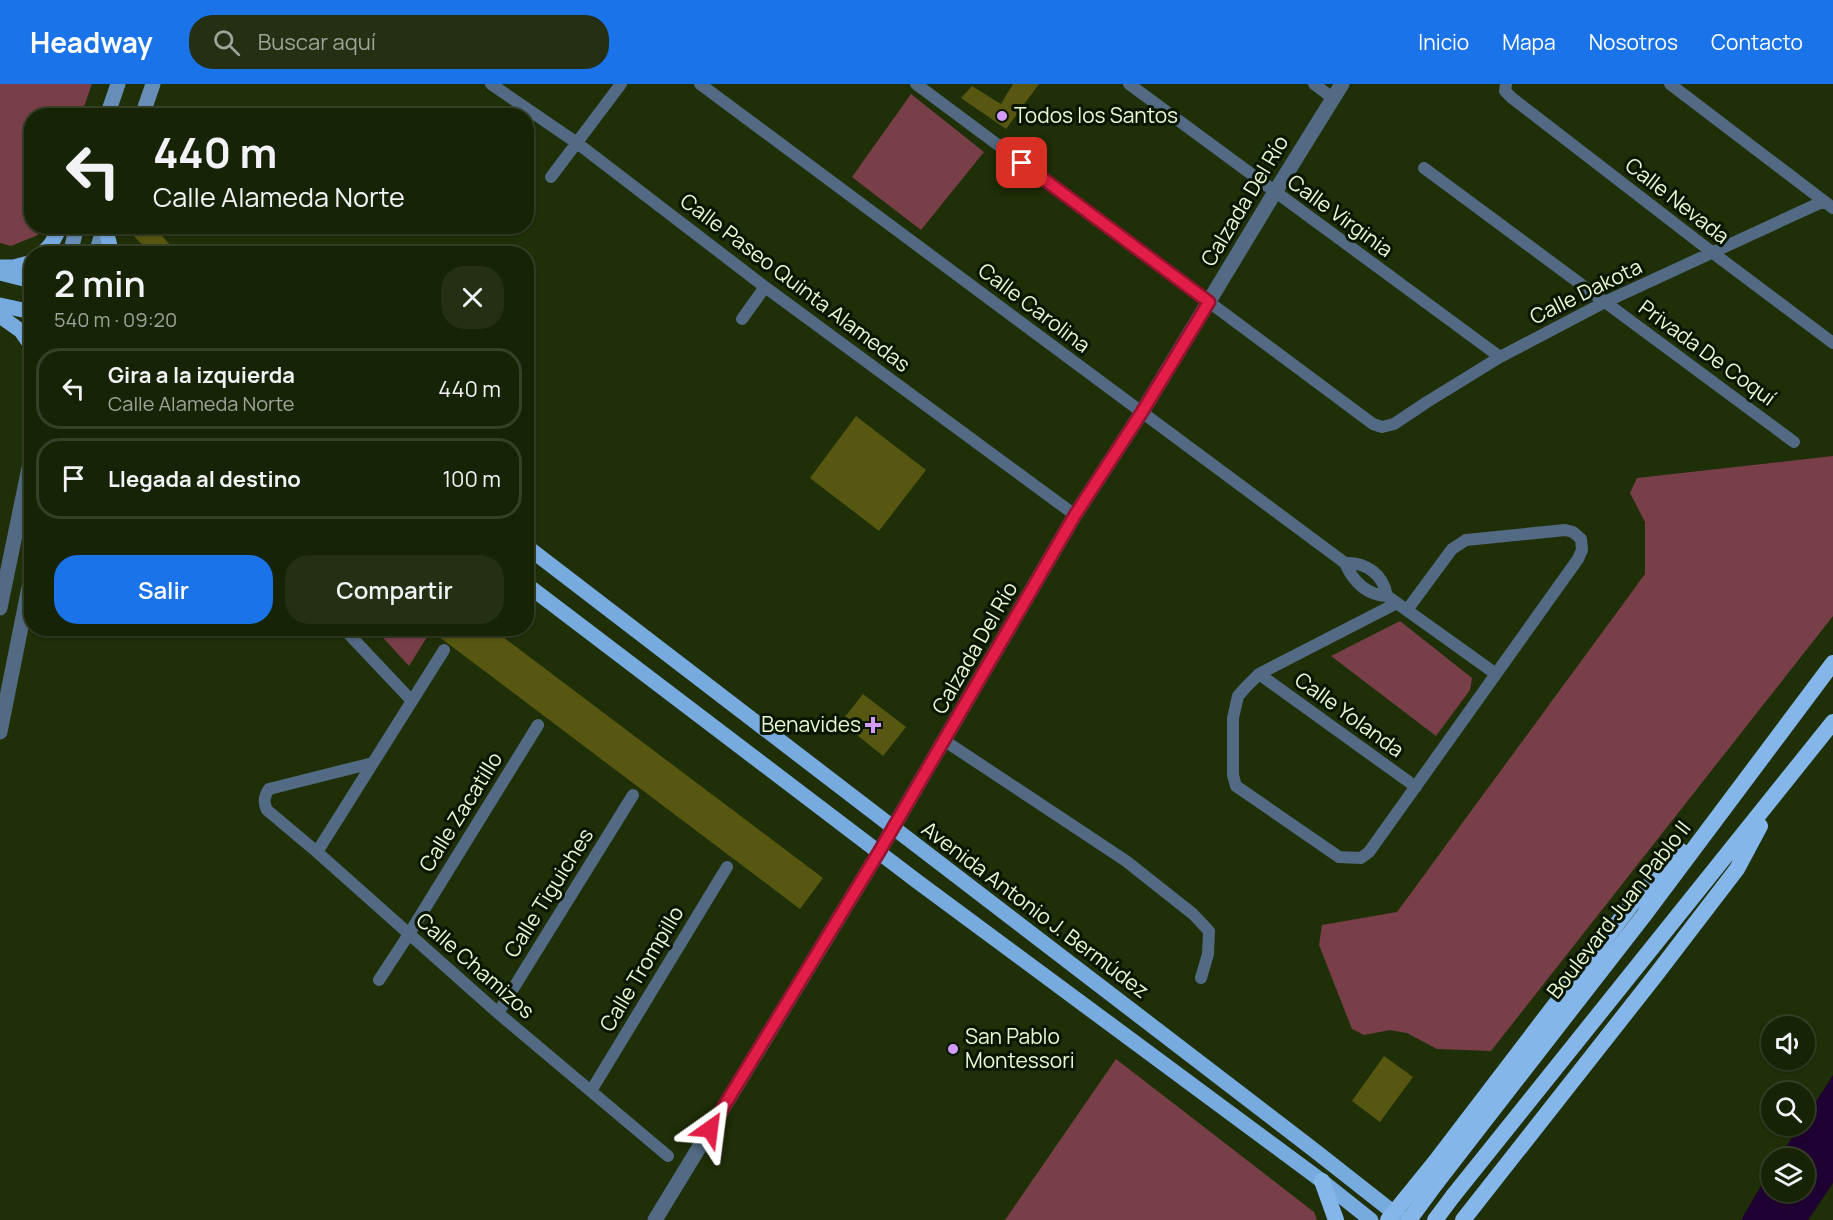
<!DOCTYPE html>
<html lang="es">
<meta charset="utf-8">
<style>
:root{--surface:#172305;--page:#242f13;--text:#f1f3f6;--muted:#9ea49a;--line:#364027;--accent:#1a73e8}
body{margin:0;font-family:Manrope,sans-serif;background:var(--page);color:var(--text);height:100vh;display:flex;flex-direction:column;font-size:22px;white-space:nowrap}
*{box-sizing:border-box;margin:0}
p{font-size:20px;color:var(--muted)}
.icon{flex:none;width:33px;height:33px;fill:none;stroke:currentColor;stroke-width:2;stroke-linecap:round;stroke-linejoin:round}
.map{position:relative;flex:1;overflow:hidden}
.panel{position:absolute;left:24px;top:162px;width:510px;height:390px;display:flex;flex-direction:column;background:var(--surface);border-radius:24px;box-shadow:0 2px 4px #0004,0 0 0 2px var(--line)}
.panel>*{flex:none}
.banner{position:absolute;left:24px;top:24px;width:510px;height:126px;border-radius:24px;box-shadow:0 2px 4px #0004,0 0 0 2px var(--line);background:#172305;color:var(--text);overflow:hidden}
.buttons{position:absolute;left:1761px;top:932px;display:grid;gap:12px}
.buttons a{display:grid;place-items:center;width:54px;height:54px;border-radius:50%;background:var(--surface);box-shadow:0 2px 4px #0004,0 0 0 2px var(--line);font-size:30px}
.pin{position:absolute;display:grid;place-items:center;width:51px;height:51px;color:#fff;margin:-26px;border-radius:12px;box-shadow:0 3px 9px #0006}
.me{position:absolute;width:66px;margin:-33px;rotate:31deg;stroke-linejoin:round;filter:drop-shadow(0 0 4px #0008)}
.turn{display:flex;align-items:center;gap:21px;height:126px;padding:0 30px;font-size:27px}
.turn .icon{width:78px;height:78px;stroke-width:2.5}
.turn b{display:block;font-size:42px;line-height:51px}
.round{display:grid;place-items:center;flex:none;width:63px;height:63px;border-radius:24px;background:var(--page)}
.headline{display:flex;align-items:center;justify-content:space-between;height:102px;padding:0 30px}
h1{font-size:36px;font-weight:600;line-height:45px}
.primary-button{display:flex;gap:12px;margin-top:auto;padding:12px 30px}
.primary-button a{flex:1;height:69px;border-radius:24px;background:var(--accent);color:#fff;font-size:24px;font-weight:600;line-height:69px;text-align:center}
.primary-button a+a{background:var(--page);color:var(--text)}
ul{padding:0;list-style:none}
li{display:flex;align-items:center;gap:18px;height:81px;margin:0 12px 9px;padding:0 18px;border:3px solid var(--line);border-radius:24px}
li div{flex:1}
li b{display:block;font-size:22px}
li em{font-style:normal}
header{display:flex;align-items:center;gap:36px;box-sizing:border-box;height:84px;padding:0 30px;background:var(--accent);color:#fff}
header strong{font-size:28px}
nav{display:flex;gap:33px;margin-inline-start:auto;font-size:21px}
.search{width:420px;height:54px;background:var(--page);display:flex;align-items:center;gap:15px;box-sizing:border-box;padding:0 21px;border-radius:24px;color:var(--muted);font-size:22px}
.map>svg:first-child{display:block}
</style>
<header>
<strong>Headway</strong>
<div class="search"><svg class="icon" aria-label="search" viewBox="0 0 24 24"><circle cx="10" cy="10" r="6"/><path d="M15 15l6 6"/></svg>Buscar aquí</div>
<nav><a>Inicio</a><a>Mapa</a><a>Nosotros</a><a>Contacto</a></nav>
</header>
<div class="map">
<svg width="1833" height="1136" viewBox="0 0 1833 1136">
<rect width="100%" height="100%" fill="#1f2f07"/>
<path fill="#783f49" d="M0,0H92L81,31L32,32V142L41,143L38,151L11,162L0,159Z
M911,10L984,68L921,146L852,93Z
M1833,372V532L1491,967L1437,965L1407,949L1390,946L1364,951L1352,945L1319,861L1322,841L1397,828L1645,490V438L1630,409L1637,394Z
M1400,537L1472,594L1470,606L1436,652L1331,572Z
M375,545H432L409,582Z
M1116,975L1314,1128L1317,1136H1005Z"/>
<path fill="#1f0032" d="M1833,991V1099L1808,1136H1741L1771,1085L1772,1107H1804V1074H1779L1800,1041H1804L1805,1035Z"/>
<path fill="#575711" d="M1013,0H1039L1006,45L961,14L972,2L1001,20Z
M141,142H153L173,164L167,170H151L133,151Z
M856,332L926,386L879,447L810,394Z
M438,544H491L823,794L800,825L434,549Z
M863,610L906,643L883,672L841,638Z
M1384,972L1413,993L1380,1038L1352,1017Z"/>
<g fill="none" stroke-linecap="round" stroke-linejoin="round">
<path stroke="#526a83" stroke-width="12" d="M491,0L577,59L765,203L1075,431
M700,0L1345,479C1353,497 1366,511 1387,512L1496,590
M916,0L1373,340L1382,343L1394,340L1427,318L1500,273L1605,218L1824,117
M1129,0L1500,273
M1314,0L1334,15
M1506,0L1505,7L1512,14L1713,169L1833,259
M1670,0L1833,124
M1424,84L1794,358
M551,93L621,0
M742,235L765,203
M1345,479C1366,478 1383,490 1387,512
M1397,519L1259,590L1246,603L1238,612L1233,634V691L1236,702L1339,773L1361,774L1369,768L1578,475L1582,466L1581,455L1573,448L1565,446L1466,456L1452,465L1407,526
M343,544L412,617
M1259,590L1416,703
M945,657L1126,777L1193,830L1209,847L1208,870L1201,894
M373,679L269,705C264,712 263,718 267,726L317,768L498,929L668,1072
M317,768L444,566
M379,896L409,850L538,641
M498,929L633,711
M591,1007L727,783"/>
<path stroke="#526a83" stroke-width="15" d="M0,524L32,369
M0,648L32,488
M655,1136L879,768L1075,431L1142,328L1275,108L1342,0"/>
<path stroke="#678eb6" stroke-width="15" d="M107,32L118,0
M142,32L153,0
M70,170L77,142
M96,170L104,142"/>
<path stroke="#77aade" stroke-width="15" d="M105,142L112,170
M42,170L51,160L61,142
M0,183H14L32,178
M0,189L32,197
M0,221L32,228
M0,232L21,247L32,263
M526,462L1314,1066L1403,1136
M526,500L918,798L1322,1097L1371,1136"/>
<path stroke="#84b6ea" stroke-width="16" d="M1322,1097L1336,1136
M1437,1098L1645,830L1833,579
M1453,1112L1833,638
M1388,1136L1435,1078L1632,820L1681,767
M1463,1136L1655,892L1737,785L1760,742"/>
<path stroke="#84b6ea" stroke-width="16" d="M1409,1136L1437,1098
M1435,1136L1453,1112"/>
</g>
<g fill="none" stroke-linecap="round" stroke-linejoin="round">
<defs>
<path id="route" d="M710,1045L879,768L1075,431L1142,328L1209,218L1022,79"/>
</defs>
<use href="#route" stroke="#92132f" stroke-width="15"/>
<use href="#route" stroke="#e11d48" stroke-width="10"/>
</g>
<g fill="#d39cfc" stroke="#0a1600" stroke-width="2">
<circle cx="1002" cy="32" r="6"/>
<path d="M870 632h6v6h6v6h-6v6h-6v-6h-6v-6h6z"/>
<circle cx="953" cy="965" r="6"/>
</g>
<g text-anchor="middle" stroke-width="6" stroke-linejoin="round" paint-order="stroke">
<g font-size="21" fill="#e7fbd4" stroke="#0a1600" text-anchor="start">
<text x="1014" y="39">Todos los Santos</text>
<text x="861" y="648" text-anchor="end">Benavides</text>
<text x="965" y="960">San Pablo<tspan x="965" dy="24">Montessori</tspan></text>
</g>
<g font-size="21" fill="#e7fbd4" stroke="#0a1600">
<text transform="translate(1245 117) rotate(-59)" y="7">Calzada Del Río</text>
<text transform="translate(1677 117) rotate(38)" y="7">Calle Nevada</text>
<text transform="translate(1340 132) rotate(36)" y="7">Calle Virginia</text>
<text transform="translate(795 199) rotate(37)" y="7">Calle Paseo Quinta Alamedas</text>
<text transform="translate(1586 208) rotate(-26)" y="7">Calle Dakota</text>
<text transform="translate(1034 224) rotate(37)" y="7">Calle Carolina</text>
<text transform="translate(1707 269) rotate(36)" y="7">Privada De Coquí</text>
<text transform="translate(975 564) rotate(-60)" y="7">Calzada Del Río</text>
<text transform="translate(1349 631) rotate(36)" y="7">Calle Yolanda</text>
<text transform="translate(461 728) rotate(-58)" y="7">Calle Zacatillo</text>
<text transform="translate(549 809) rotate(-58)" y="7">Calle Tiguiches</text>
<text transform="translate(1035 826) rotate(37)" y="7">Avenida Antonio J. Bermúdez</text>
<text transform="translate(1619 826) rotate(-52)" y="7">Boulevard Juan Pablo II</text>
<text transform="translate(475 882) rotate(41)" y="7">Calle Chamizos</text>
<text transform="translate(642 885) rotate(-59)" y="7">Calle Trompillo</text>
</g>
</g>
</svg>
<div class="buttons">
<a><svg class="icon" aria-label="sound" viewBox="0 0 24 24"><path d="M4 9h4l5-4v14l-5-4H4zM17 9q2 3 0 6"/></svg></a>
<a><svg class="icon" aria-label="search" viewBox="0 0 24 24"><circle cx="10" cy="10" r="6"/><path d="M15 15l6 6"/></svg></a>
<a><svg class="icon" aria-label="layers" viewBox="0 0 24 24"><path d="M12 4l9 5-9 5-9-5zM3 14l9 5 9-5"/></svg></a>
</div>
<div class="pin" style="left:1022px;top:79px;background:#d93025"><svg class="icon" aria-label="arrive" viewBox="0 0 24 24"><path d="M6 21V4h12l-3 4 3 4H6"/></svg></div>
<svg class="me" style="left:710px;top:1045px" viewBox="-20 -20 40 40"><path d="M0-17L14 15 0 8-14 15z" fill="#e11d48" stroke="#fff" stroke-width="4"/></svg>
<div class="banner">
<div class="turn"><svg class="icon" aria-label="left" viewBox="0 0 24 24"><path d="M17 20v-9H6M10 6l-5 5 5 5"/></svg><div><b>440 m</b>Calle Alameda Norte</div></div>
</div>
<section class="panel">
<div class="headline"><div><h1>2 min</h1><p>540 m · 09:20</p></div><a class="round"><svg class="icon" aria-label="close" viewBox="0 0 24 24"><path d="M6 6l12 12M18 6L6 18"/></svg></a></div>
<ul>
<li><svg class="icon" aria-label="left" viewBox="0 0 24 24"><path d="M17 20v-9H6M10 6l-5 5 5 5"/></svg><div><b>Gira a la izquierda</b><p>Calle Alameda Norte</p></div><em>440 m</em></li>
<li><svg class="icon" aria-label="arrive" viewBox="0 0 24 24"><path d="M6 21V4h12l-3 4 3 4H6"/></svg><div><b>Llegada al destino</b></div><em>100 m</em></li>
</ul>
<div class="primary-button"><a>Salir</a><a>Compartir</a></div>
</section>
</div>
